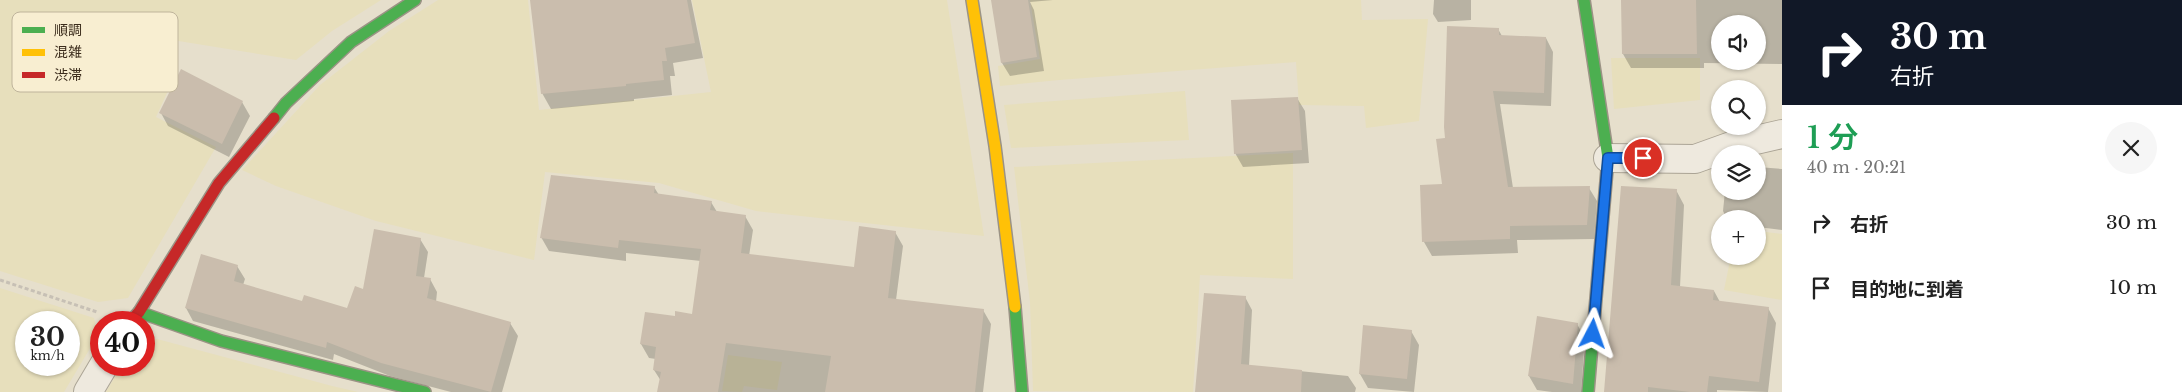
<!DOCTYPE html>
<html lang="ja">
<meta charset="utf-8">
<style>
:root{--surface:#fff;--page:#f6f6f6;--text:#222;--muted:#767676}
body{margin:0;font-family:"Libre Baskerville","Noto Sans JP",serif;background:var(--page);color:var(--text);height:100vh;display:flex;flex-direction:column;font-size:19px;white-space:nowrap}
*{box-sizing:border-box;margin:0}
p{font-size:16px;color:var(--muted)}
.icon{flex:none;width:28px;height:28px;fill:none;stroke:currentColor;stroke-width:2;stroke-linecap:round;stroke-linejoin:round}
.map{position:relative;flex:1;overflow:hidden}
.drawer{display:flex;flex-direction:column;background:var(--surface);width:400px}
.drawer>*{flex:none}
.hud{background:#111827;color:#fff;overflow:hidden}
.controls{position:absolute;left:1711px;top:15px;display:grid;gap:10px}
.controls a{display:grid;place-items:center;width:55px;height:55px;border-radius:50%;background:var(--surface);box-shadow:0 1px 4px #0004;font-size:25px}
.speed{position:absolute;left:15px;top:311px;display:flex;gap:10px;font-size:25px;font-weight:700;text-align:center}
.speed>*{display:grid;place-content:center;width:65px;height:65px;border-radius:50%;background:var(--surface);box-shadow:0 1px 4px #0004;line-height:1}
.speed small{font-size:12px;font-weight:400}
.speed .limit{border:8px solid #d22;background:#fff;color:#111}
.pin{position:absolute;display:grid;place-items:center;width:42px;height:42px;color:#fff;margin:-21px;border:2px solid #fff;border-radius:50%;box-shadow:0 1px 5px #0007}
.me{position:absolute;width:55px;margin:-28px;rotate:4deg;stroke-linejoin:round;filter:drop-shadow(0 0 4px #0008)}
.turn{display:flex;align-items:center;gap:18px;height:105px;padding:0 25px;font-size:22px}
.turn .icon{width:65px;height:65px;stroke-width:2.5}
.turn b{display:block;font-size:35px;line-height:42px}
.round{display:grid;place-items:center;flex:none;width:52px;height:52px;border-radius:26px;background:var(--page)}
.headline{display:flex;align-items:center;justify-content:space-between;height:85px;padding:0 25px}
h1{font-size:30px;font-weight:600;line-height:38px;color:#1e9e55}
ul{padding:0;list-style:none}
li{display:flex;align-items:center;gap:15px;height:65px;padding:0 25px}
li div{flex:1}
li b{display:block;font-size:19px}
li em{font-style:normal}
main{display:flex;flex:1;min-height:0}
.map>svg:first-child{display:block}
</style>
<main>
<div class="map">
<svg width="1782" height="392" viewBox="0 0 1782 392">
<rect width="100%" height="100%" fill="#e6dfcc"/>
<path fill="#e7dfbc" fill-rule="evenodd" d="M0,0H381L332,31L296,60L166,39L162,67L177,71L156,117L216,147L128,298L98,302L0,271Z
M438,0H528L539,110L711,92L692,0H947L984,236L756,211L659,183L545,172L534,260L376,221L276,186L242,170L320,85L389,31Z
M1030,0H1361L1362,20L1428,19L1419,121L1366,128L1364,106L1299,105L1296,62L1059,80L1000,86L998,66L1040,59Z
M1611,58H1700V100L1614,109Z
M1185,91L1189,140L1011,148L1004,105Z
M1293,153V279L1200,275L1193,392L1033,391L1030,302L1014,167Z
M1758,231L1782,234V300L1724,290L1731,256H1758Z
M0,288L94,318L98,335L64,392H0ZM26,322H69V365H26Z
M157,339L332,386L358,392H106L122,365H144V342Z
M728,355L782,362L777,390L744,386L742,392L722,391Z"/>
<path fill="#0003" fill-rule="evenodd" d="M532,0H691L703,58L673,63L675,76H670L672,95L634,99V101L551,109L542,93Z
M1004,0H1053L1030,2L1034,10L1044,71L1010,76L1002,63L992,2Z
M1434,0H1471V20L1438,22L1433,14Z
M1622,0H1782V64L1704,63V68H1631L1623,54ZM1720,24H1758V61H1720Z
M1498,29L1502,36L1546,38L1553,52L1551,106L1500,104L1513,188H1589L1597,201L1594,239L1517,240L1518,253L1432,256L1424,242L1422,186L1444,185L1446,139Z
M1297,98L1305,111L1309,163L1243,167L1235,153Z
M242,102L250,116L229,157L168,126L161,113Z
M1758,167L1782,169V230L1758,227V219H1727L1723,211L1725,191H1758Z
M654,187L659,195L711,202L717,212L745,216L753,230L749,256L855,268L895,232L903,246L896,300L983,310L991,324L983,392H659L661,381L654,370L656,359L649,358L641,344L646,313L676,318L693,315L701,261L626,253V261L549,251L541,237Z
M1676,190L1684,205L1680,287L1714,291L1720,302L1768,308L1776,323L1768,392L1717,390V392H1605Z
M420,239L428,252L424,278L430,279L437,292L436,302L510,323L518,336L502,392H451L390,376L334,354L333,360L193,321L186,308L202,256L237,266L245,279L243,285L303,302L348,310L364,291Z
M1245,297L1252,310L1249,366L1348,376L1356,388L1355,392H1197Z
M1577,324L1585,338L1581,392H1552L1537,390L1529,376Z
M1411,331L1419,345L1414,392L1368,388L1360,374Z"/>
<path fill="#cabdad" d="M530,0H687L695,43L665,48L667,61H662L664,80L626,84V86L541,94Z
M991,0H1028L1037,57L1001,63Z
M1621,0H1696L1697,54H1622Z
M1447,26L1499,28V35L1546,37L1544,93L1493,91L1508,187L1590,186L1587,225L1510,226V239L1422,242L1420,185L1442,184L1436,139L1445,138L1444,127Z
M181,69L243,101L222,144L159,113Z
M1298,97L1302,150L1234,154L1231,100Z
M551,175L655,186L654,193L712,201L710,210L746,215L741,253L854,267L859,226L896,231L888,298L984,309L975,392H825L831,356L726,343L718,392H657L661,372L653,370L656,347L640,344L645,312L675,316V311L692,314L701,249L619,240L618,248L540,238Z
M1621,186L1677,189L1671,285L1714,290L1713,300L1769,307L1759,382L1709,376L1707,392H1690L1648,387V392H1604Z
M374,229L421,238L416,276L431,278L427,298L511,322L491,392L381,363L327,342L326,348L185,308L201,254L238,265L234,281L302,301L304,295L347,308L355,286L363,289Z
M1204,293L1246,296L1241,364L1302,370L1301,392H1195Z
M1537,316L1578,323L1573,384L1528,376Z
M1363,325L1412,330L1407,379L1359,374Z"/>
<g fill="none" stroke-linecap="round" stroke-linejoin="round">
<defs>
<path id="street" d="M1608,158L1695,159L1734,145L1782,134
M88,392L104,365"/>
<path id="fast" d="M1584,0L1608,158L1588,392
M274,118L286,103L351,42L415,0
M1015,307L1022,392
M139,312L221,341L425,392"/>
<path id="slow" d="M972,0L995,146L1015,307"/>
<path id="jam" d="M130,322L139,312L219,183L274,118"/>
</defs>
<use href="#street" stroke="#aba495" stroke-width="30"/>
<use href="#fast" stroke="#9b9385" stroke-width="14"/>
<use href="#slow" stroke="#9b9385" stroke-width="14"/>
<use href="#jam" stroke="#9b9385" stroke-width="14"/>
<path stroke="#c7c0b5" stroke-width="3" stroke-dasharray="4 2.5" stroke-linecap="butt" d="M0,280L97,312"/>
<use href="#street" stroke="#eee9de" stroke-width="28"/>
<use href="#fast" stroke="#4caf50" stroke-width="11"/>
<use href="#slow" stroke="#ffc107" stroke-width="11"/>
<use href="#jam" stroke="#c62828" stroke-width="11"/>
</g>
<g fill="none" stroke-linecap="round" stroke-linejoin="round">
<defs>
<path id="route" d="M1593,334L1608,158H1643"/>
</defs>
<use href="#route" stroke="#114b97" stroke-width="12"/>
<use href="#route" stroke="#1a73e8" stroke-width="9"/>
</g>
<rect x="12" y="12" width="166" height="80" rx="8" fill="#f8eed1" stroke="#bfb49b" stroke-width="1"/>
<rect x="22" y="27" width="23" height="6" fill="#4caf50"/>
<rect x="22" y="49" width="23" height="7" fill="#ffc107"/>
<rect x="22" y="72" width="23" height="6" fill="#c62828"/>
<g font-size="14" fill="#3b2c1c">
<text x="54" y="35">順調</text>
<text x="54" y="57">混雑</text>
<text x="54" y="80">渋滞</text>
</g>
</svg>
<div class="controls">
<a><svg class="icon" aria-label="sound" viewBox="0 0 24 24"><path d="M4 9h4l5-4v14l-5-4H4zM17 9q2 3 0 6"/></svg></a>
<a><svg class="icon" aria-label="search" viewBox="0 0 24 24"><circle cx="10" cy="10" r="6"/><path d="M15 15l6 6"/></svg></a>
<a><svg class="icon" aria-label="layers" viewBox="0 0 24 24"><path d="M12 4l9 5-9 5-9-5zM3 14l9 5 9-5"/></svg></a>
<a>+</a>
</div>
<div class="speed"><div>30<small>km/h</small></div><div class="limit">40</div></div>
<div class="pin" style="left:1643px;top:158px;background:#d93025"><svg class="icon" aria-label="arrive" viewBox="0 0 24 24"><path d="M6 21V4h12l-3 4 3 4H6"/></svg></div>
<svg class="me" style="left:1593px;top:334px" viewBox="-20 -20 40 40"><path d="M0-17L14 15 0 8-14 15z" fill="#1a73e8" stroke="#fff" stroke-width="4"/></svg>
</div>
<section class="drawer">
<div class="hud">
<div class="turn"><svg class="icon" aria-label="right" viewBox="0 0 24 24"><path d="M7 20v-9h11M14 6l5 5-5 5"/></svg><div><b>30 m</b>右折</div></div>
</div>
<div class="headline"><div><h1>1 分</h1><p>40 m · 20:21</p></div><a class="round"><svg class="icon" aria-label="close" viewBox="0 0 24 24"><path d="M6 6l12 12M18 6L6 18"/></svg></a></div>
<ul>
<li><svg class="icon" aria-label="right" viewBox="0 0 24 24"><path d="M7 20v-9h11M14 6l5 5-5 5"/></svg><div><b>右折</b></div><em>30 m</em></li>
<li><svg class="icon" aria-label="arrive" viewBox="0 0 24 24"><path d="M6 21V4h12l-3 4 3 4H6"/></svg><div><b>目的地に到着</b></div><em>10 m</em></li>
</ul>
</section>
</main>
